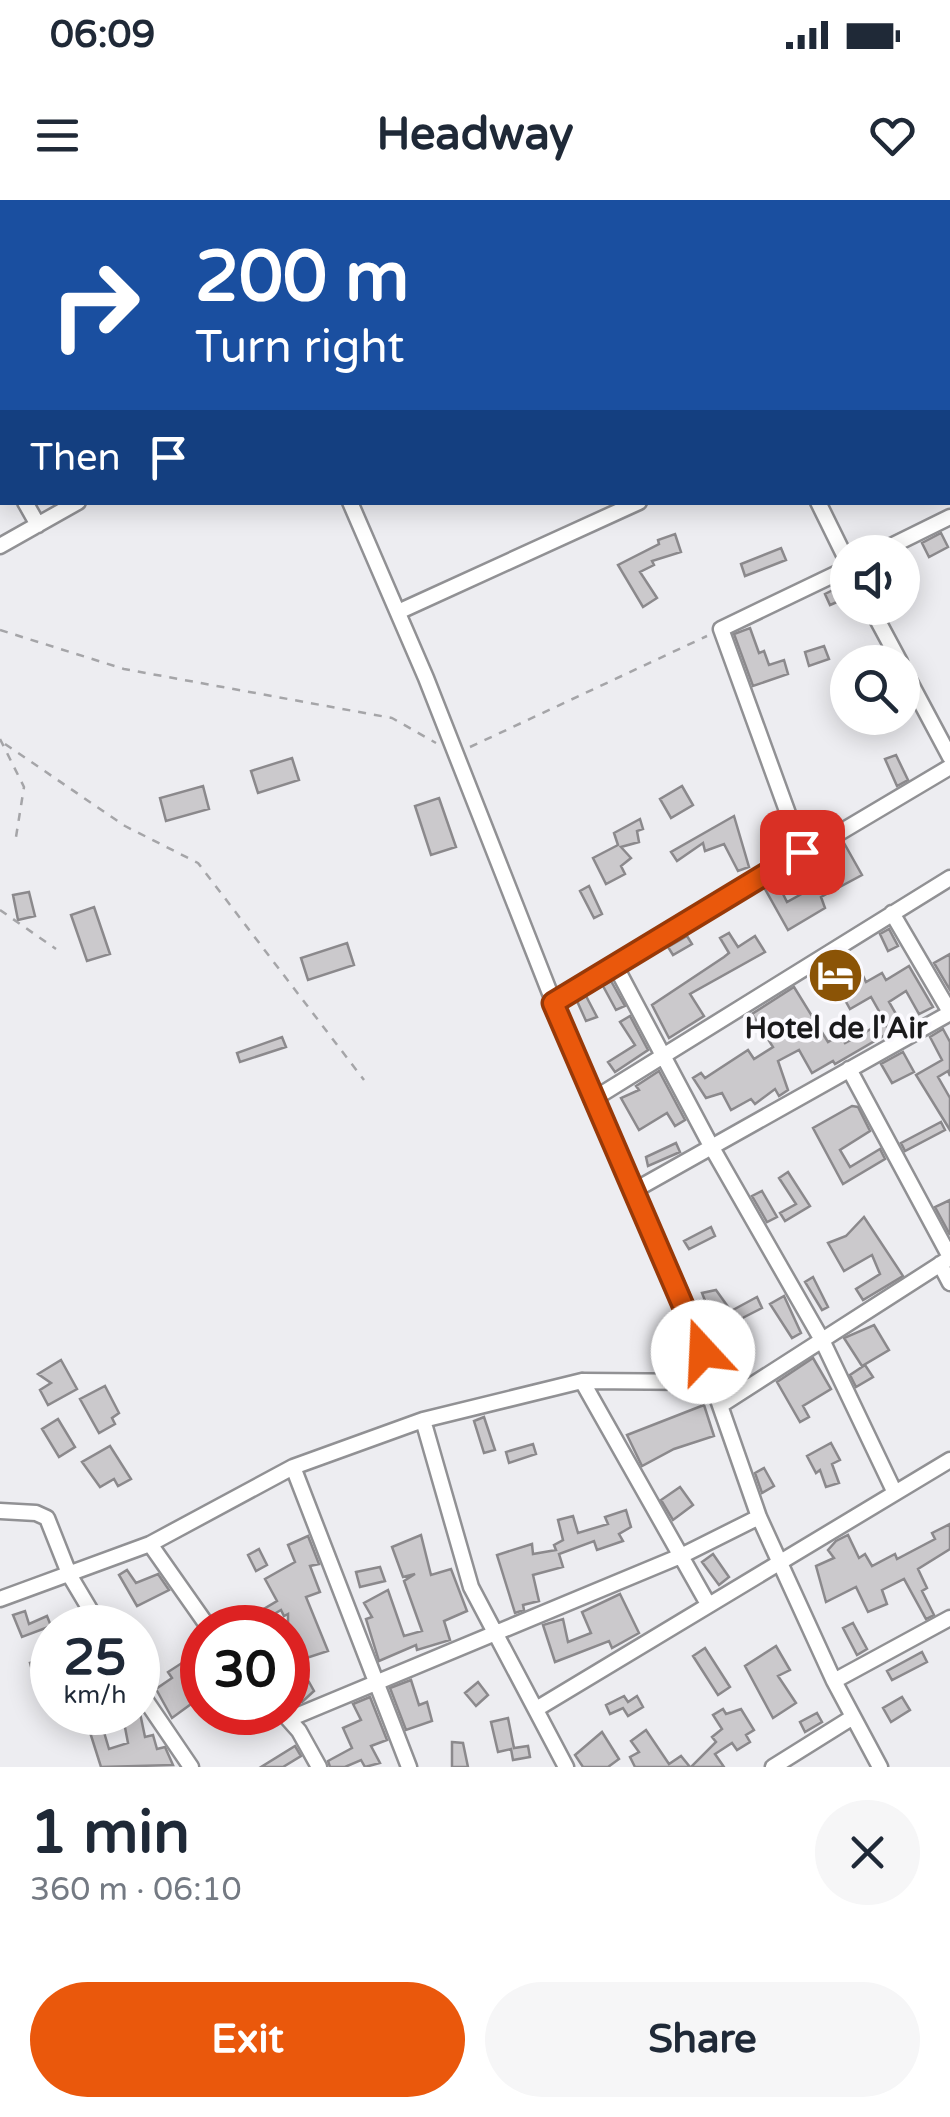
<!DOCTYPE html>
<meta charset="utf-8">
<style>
:root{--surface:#fff;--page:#f6f6f7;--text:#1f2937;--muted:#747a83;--accent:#ea580c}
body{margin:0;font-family:"Varela Round",sans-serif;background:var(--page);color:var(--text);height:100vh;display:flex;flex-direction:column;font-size:38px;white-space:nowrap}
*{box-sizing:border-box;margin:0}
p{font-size:32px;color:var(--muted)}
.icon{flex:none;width:55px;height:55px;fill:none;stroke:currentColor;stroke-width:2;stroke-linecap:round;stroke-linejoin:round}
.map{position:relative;height:1567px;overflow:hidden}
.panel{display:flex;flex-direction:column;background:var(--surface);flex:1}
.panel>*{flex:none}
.banner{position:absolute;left:0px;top:0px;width:950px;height:305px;box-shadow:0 5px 25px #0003;background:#1a4fa0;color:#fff;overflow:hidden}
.fabs{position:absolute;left:830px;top:335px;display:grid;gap:20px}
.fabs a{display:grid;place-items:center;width:90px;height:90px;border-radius:50%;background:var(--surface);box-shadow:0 5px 25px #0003;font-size:50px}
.speed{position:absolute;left:30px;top:1405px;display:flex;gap:20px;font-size:50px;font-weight:700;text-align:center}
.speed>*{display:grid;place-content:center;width:130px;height:130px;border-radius:50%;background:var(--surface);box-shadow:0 5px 25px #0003;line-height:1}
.speed small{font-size:25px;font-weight:400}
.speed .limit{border:15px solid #d22;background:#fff;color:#111}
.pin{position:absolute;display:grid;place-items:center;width:85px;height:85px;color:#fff;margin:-42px;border-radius:20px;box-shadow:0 5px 15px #0006}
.me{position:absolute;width:110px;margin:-55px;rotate:340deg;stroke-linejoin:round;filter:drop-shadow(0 0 8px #0008)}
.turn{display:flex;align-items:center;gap:35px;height:210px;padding:0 30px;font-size:45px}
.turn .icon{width:130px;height:130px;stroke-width:2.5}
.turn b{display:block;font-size:70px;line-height:85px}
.then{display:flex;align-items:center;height:95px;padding:0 30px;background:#0003;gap:20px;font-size:38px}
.round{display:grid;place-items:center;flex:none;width:105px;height:105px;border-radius:52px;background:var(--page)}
.overview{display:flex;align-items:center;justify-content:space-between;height:170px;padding:0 30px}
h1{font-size:60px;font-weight:700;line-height:75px}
.action{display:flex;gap:20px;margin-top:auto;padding:20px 30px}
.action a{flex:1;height:115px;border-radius:60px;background:var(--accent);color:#fff;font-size:40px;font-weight:700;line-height:115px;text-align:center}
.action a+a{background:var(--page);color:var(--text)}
.status{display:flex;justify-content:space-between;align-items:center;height:70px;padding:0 50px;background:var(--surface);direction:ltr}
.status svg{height:28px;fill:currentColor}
header{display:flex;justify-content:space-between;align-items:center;height:130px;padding:0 30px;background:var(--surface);font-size:45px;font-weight:700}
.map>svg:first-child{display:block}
</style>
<div class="status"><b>06:09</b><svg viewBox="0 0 49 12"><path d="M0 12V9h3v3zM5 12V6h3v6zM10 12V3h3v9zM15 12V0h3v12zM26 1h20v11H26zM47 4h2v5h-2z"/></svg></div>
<header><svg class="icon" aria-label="menu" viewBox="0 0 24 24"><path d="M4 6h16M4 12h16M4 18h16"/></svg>Headway<svg class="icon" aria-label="heart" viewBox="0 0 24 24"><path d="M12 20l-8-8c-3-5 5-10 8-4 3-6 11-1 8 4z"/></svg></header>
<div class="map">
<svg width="950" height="1567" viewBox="0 0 950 1567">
<rect width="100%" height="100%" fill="#ededf1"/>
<path fill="#cbc9cc" stroke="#8b898c" stroke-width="2.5" d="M941,333L948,347L929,357L922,343Z
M675,334L681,352L652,361L654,365L640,372L657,398L643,407L618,365L659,344L658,340Z
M781,348L786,360L745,376L741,364Z
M839,387L844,399L830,405L825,394Z
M750,428L759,453L764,451L769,465L784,460L788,474L753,486L734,434Z
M824,446L829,459L809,466L805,452Z
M896,555L908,580L897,586L885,559Z
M292,558L299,580L258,593L251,571Z
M203,586L209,609L166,621L160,598Z
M682,586L693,605L671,618L660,599Z
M439,598L456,647L431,655L415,606Z
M734,616L749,667L738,671L724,644L705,651L703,643L677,661L671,652Z
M640,619L643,629L637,631L639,642L621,647L631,658L621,666L625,674L606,684L593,658L618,645L614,633Z
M844,643L862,675L821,697L825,708L788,730L765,689L777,682L787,702L805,692L794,672Z
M589,686L602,714L594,718L580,691Z
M29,692L35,716L18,720L13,695Z
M94,707L110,754L87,761L71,715Z
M889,729L898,746L888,751L880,734Z
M729,733L738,747L755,736L765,752L690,794L704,816L669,838L652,805L724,757L729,753L720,738Z
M687,736L692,744L673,755L668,747Z
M347,743L354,765L308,780L301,758Z
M950,754V790L934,763Z
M855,759L866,782L882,773L886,780L909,766L933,807L919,814L906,791L889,802L900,821L888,827L871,797L850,809L840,791L852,784L843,765Z
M611,781L625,806L616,810L603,786Z
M794,787L828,842L840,835L845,843L884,822L890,832L835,864L833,861L812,873L799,850L778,861L788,890L779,896L775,889L755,904L751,899L731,910L722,893L706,898L693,878L701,873L705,878L748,850L754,859L773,847L752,814Z
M586,796L597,817L586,821L577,801Z
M630,816L648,850L615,872L608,862L635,845L620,822Z
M943,829L950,842V876L948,871L938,877L950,898V930L916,875L942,860L930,837Z
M282,837L286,847L240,862L237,853Z
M903,852L914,872L892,883L881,864Z
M659,871L685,920L675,926L667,913L639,930L621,898L639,890L636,886Z
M852,906L858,907L870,931L840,950L850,967L880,949L885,959L843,984L813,928Z
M941,922L945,930L905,951L901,943Z
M676,943L680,952L648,966L646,957Z
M788,972L810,1006L785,1021L780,1013L796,1004L779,978Z
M762,991L777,1017L767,1022L752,996Z
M950,1000V1035L935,1007Z
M864,1017L903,1076L863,1100L856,1089L880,1074L872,1055L844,1071L828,1043L846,1036Z
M711,1027L715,1036L689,1049L684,1041Z
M813,1077L828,1107L822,1110L805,1082Z
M716,1090L731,1111L757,1097L762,1108L717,1131L702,1093Z
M784,1096L801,1133L792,1138L770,1104Z
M874,1125L889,1150L862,1166L844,1138Z
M813,1158L831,1189L803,1206L809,1217L800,1222L777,1182Z
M61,1160L77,1189L48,1205L40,1190L51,1183L38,1174Z
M865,1165L873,1177L856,1187L850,1175Z
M105,1186L119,1213L112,1218L115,1224L99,1233L80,1199Z
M704,1205L714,1236L674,1249L642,1266L627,1235Z
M484,1217L495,1250L484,1253L474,1221Z
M58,1219L75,1247L59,1257L42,1229Z
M831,1243L840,1260L832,1264L839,1283L826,1287L820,1270L816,1273L807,1256Z
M533,1244L536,1254L509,1263L506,1252Z
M110,1246L131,1279L118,1286L114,1279L100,1287L82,1262Z
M764,1268L774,1286L762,1293L755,1273Z
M680,1287L693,1305L673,1320L661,1300Z
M626,1310L631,1327L619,1334L623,1341L597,1350L594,1341L559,1354L563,1367L533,1375L539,1401L523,1405L524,1410L515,1413L497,1355L532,1344L533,1354L556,1350L554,1345L563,1340L558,1320L573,1316L578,1333L608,1324L605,1317Z
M950,1324V1349L918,1369L927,1388L922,1391L934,1415L926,1419L904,1379L882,1390L887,1404L868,1412L856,1387L826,1402L816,1366L834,1358L828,1350L836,1341L848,1335L859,1358L865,1354L872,1366L895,1354L897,1359L935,1339L932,1333Z
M421,1335L431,1375L451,1369L467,1411L444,1421L450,1440L417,1450L416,1445L379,1461L366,1419L372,1417L364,1403L388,1390L404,1436L422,1431L404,1381L415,1374L403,1377L392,1347Z
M308,1336L319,1364L310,1366L320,1392L306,1397L328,1451L288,1464V1414L284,1416L281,1410L257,1424L252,1416L277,1401L265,1379L295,1362L288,1345Z
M259,1349L267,1365L256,1371L248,1355Z
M713,1354L729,1377L719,1385L702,1362Z
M380,1367L385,1381L360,1387L356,1372Z
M127,1370L136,1383L158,1374L169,1390L137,1406L119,1375Z
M620,1394L639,1433L612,1448L609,1441L555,1462L543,1425L563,1419L568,1442L591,1433L582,1412Z
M25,1411L29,1424L47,1416L51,1426L22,1437L13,1415Z
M853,1423L867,1449L857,1455L843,1428Z
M776,1446L790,1470L778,1476L796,1503L773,1518L745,1466Z
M705,1448L730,1487L718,1495L693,1456Z
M202,1450V1496L172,1518L156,1489L172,1478L168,1472Z
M922,1452L927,1462L892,1480L887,1471Z
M52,1457V1469L33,1474L30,1463Z
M411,1480L419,1505L427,1502L432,1521L406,1530L390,1488Z
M309,1482L314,1491L302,1502L288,1504V1495Z
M478,1482L488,1495L476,1506L465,1493Z
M624,1496L628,1502L637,1496L643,1507L628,1516L623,1508L610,1514L606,1505Z
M370,1497L387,1540L371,1546L380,1563L365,1567L361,1560L345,1567H330L328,1561L352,1548L343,1528L361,1520L353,1504Z
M902,1497L910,1510L891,1522L883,1508Z
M723,1509L726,1514L741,1509L754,1530L746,1535L750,1542L737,1550L732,1543L715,1554L724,1567H691L716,1542L712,1537L722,1529L713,1515Z
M229,1512H248L252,1519L240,1528Z
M140,1513L145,1537L153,1535L157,1549L165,1547L173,1565L101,1567L88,1526L101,1522L109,1549L128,1543L123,1517Z
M817,1513L822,1522L805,1532L800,1522Z
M508,1518L514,1548L528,1546L530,1557L513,1560L511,1549L498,1552L491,1522Z
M646,1530L669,1564L681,1556L690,1567H635L630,1557L639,1552L631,1541Z
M602,1532L619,1559L608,1567H583L575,1555Z
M452,1542L463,1543L468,1567H452Z
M295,1546L301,1556L283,1567H261Z"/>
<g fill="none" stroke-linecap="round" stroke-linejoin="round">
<defs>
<path id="minor" d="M325,0L326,2
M676,0L678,2
M601,2L606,0
M948,84L950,82
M0,257L2,261
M25,302L38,325
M350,302L426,478L592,900L681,1094L759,1317L834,1481L880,1567
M818,302L848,363
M0,346L78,302
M879,352L950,317
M871,408L900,462
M398,412L639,302
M902,467L950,557
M802,652L721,429L848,368
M892,713L950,812
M616,767L711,946L822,1140L895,1293
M553,803L950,567
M849,869L950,1057
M592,900L950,678
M635,990L950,813
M940,1064L950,1083
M582,1181L708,1404
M721,1205L950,1058
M0,1311L36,1313L47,1318L70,1376L101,1428
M150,1344L209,1428
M0,1399L150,1344L293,1267
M834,1481L950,1418
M138,1489L191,1567
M538,1508L950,1260
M283,1513L299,1531L319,1567
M289,1519L683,1355L759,1317
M409,1567L293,1267L423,1220
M566,1567L471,1387L423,1220L582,1181L713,1182
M773,1567L853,1517"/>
</defs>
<use href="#minor" stroke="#919194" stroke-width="19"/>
<path stroke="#a5a5a8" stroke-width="2.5" stroke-dasharray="8 8" stroke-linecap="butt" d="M26,2L30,0
M0,16L2,15
M0,430L124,469L392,518L436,543
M0,539L24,587L16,637
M5,544L125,626L198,663L364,880
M470,547L707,436
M0,710L56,749"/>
<use href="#minor" stroke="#fff" stroke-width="14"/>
</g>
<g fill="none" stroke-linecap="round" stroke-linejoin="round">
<defs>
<path id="route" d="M703,1152L553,803L802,652"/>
</defs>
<use href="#route" stroke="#983908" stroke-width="25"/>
<use href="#route" stroke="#ea580c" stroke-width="18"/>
</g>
<defs>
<symbol id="hotel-disc" viewBox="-11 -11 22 22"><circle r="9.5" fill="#8b5406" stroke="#fbfafe"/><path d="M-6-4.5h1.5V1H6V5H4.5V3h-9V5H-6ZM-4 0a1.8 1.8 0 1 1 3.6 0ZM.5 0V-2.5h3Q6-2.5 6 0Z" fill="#fff"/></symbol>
</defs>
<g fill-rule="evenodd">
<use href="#hotel-disc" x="804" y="744" width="63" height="63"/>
</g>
<g text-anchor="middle" stroke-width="8" stroke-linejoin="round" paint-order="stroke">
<g font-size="30" font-weight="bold" fill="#1a1a1b" stroke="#fbfafe">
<text x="836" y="838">Hotel de l'Air</text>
</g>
</g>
</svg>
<div class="fabs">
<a><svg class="icon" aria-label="sound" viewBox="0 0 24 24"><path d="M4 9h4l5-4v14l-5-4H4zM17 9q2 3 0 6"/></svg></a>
<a><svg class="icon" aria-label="search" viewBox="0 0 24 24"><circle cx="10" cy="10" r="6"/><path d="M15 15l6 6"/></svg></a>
</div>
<div class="speed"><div>25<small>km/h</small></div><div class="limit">30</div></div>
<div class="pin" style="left:802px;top:652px;background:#d93025"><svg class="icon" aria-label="arrive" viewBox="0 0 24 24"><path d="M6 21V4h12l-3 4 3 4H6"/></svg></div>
<svg class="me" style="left:703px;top:1152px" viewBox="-20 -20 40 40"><circle r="19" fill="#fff"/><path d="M0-13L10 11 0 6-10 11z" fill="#ea580c"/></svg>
<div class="banner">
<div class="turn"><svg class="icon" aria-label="right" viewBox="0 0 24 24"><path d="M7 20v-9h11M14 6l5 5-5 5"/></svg><div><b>200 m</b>Turn right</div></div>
<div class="then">Then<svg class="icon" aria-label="arrive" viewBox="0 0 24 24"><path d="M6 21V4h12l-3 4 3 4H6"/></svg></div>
</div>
</div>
<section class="panel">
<div class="overview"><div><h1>1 min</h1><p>360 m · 06:10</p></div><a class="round"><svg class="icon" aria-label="close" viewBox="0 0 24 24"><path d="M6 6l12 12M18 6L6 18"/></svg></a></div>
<div class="action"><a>Exit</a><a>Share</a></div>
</section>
